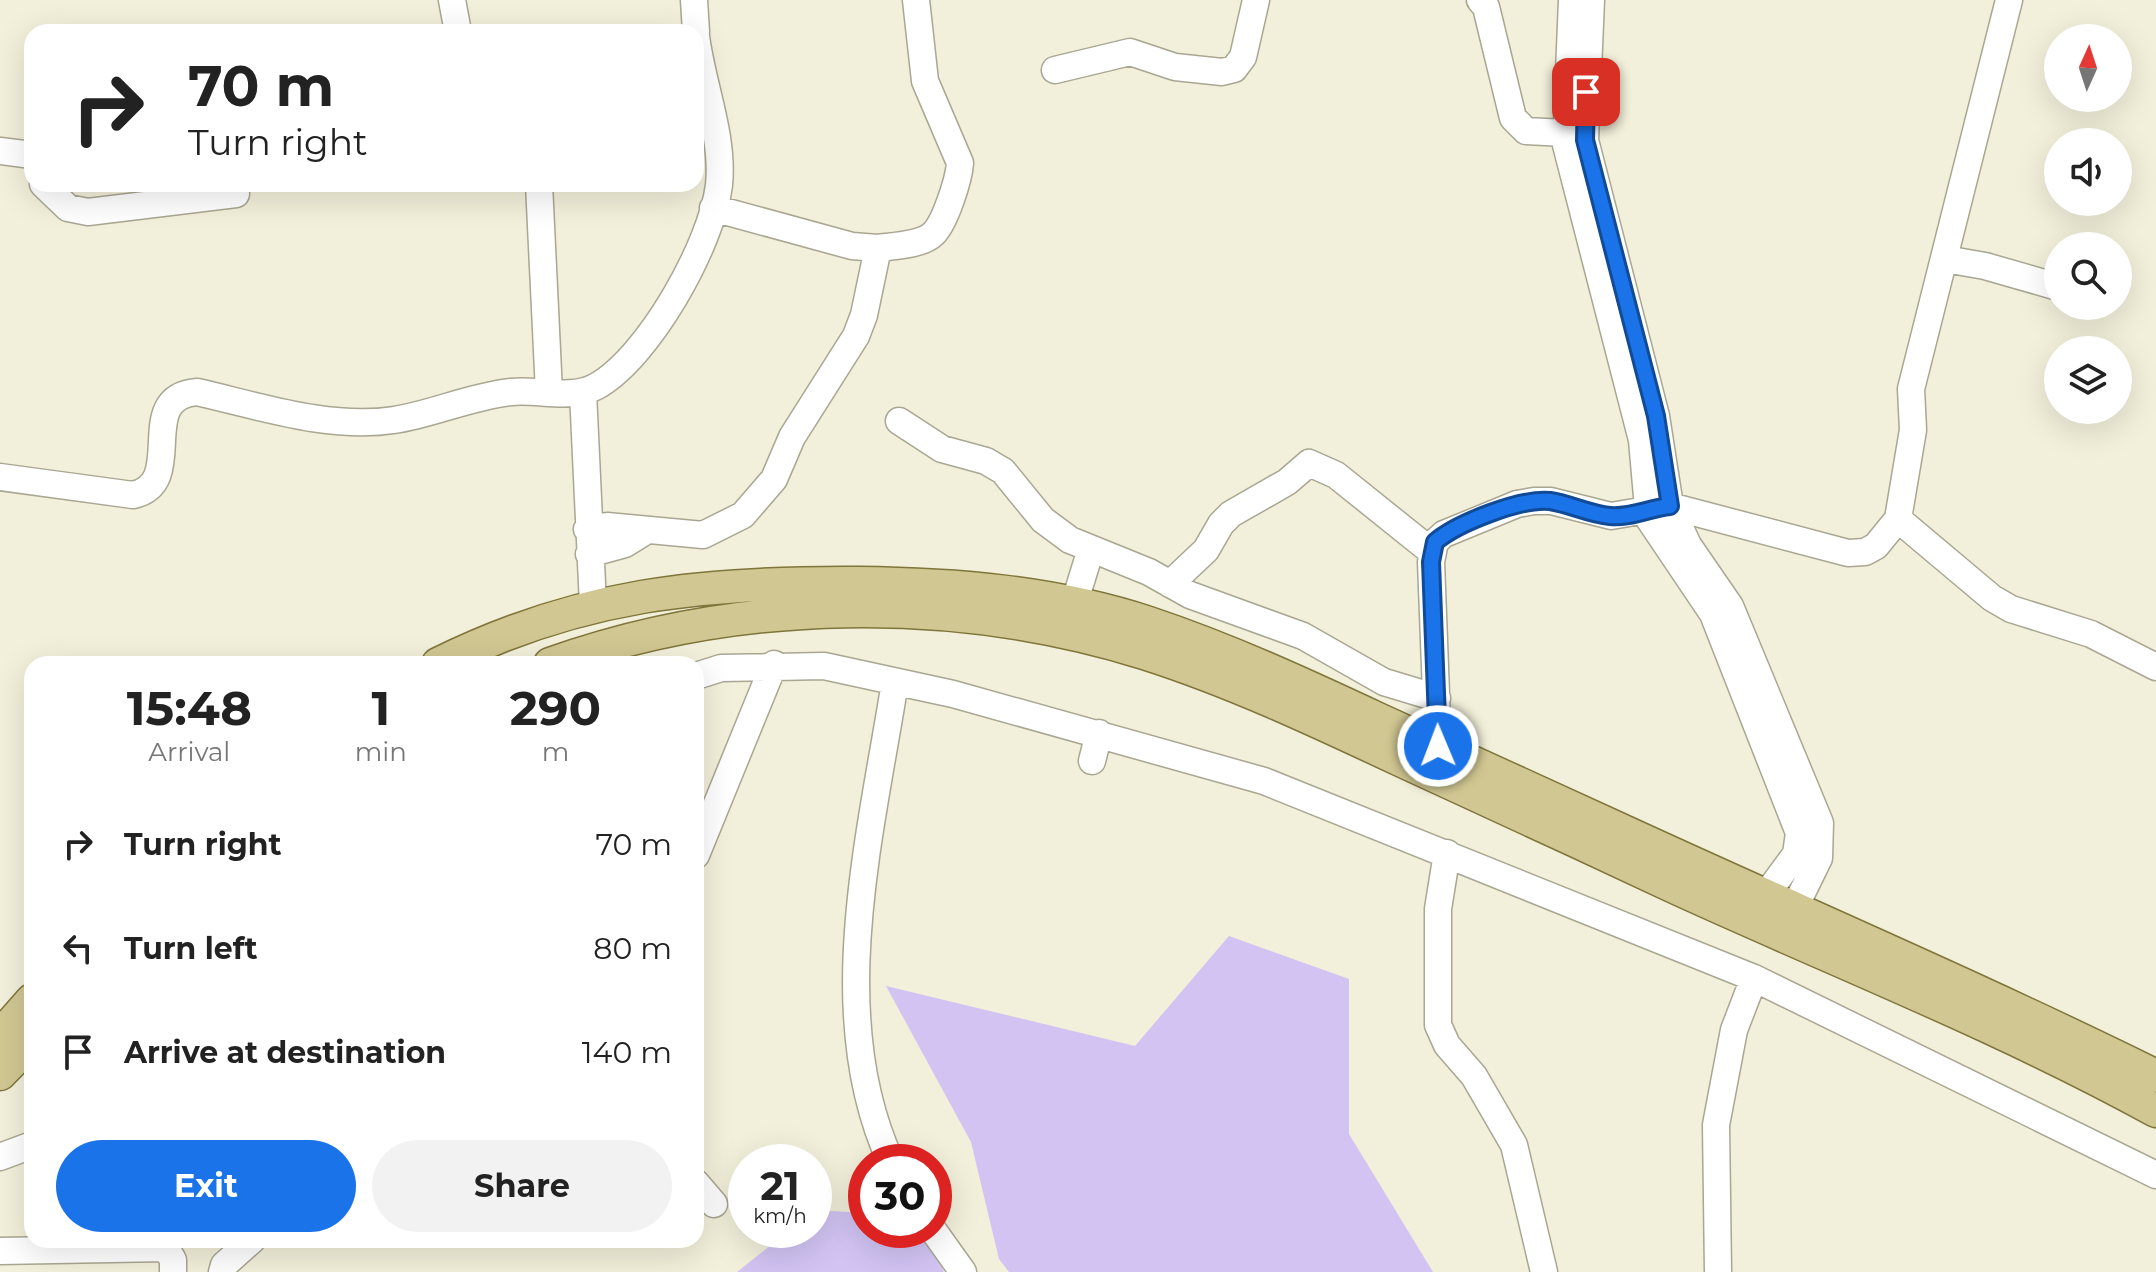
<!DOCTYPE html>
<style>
:root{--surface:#fff;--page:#f2f2f2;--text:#222;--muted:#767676;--accent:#1a73e8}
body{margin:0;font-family:Montserrat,sans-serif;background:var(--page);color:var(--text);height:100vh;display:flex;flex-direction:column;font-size:30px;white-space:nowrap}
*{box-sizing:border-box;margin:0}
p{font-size:26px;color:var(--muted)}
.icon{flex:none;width:44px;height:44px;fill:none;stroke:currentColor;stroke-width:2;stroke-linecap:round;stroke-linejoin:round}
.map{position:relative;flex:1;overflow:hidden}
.drawer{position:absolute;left:24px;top:656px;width:680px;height:592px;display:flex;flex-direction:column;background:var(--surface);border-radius:24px;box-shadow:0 8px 32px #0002}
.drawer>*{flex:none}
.hud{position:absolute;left:24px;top:24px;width:680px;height:168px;border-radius:24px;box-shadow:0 8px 32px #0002;background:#fff;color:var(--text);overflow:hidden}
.needle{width:52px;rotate:3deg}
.fabs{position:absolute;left:2044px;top:24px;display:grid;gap:16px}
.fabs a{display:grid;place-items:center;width:88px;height:88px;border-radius:50%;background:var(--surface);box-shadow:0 8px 32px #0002;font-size:40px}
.speed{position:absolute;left:728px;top:1144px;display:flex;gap:16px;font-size:40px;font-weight:700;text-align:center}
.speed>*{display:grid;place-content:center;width:104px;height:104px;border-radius:50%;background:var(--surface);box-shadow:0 8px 32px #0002;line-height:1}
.speed small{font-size:20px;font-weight:400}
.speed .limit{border:12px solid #d22;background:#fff;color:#111}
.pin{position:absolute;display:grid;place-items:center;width:68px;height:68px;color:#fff;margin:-34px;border-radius:16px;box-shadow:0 4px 12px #0006}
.me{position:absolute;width:88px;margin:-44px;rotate:359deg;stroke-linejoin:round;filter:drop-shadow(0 0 6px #0008)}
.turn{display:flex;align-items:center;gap:28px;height:168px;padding:0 32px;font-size:36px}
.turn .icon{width:104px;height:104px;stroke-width:2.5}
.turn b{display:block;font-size:56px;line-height:68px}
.eta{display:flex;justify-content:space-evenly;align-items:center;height:136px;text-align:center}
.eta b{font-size:48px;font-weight:700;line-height:56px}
.primary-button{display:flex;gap:16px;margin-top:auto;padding:16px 32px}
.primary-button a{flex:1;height:92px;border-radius:48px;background:var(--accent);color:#fff;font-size:32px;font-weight:700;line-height:92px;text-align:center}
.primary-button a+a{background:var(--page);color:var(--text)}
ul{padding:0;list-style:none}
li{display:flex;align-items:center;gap:24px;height:104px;padding:0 32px}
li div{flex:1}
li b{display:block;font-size:30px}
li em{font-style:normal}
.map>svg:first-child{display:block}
</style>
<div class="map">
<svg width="2156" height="1272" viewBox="0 0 2156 1272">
<rect width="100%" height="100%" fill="#f2efda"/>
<path fill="#d2c3f3" d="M1229,936L1349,979V1134L1433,1272H1009L999,1259L971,1142L886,986L1135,1046Z
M815,1210L866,1213V1230H924L944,1272H737L790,1230H814Z"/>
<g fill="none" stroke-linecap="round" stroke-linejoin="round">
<defs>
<path id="minor" d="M452,0L458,32
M694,0L696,32
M1480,0L1486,7L1513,118L1526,131L1565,133
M1572,0L1566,145L1642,440L1649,519L1713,614L1799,833L1796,854L1765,896
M1591,0L1585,140L1656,416L1670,506L1688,545L1730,606L1820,823L1819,858L1794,909
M1055,70L1130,52L1175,67L1222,72L1234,69L1243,57L1256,0
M0,151L32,155
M43,184L68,208L88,212L236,194
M539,184L549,392
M713,208L852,246L878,248
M1945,259L1985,266L2058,287
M583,392L593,605
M899,421L942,449L986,461L1003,471L1043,520L1070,540L1149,572L1190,595L1303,636L1384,682L1437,698
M0,477L133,495C189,483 133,397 197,392C259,406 330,430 394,420C433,414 472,396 511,392C538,389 570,400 595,387C648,359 712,244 719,185C724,135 702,85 696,36
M1898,519L1992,598L2011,609L2091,634L2156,667
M587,529L607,526L703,535L743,515L774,479L792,437L856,336L864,315L878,248C893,246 922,245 933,234C945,223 959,179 960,163L925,81L916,0
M589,554L625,544L646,531
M1170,584L1206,550L1221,524L1231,514L1287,482L1309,463L1336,475L1432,552
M1074,604L1091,549
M696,676L721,668L824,666L953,694L1264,781L1754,978L2156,1175
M1438,746L1431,562L1435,542L1444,534L1517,504L1534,501H1551L1611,516L1670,506L1848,553L1865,552L1876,546L1898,519L1913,430L1911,389L2009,0
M1092,761L1099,733
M1447,853L1438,909V1025L1447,1045L1474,1076L1514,1145L1544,1272
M696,855L774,664
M0,1157L32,1145
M891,1162C823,1016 871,834 895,682
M696,1183L714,1204
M933,1230L963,1272
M0,1251L166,1248L173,1260V1272
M222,1272L224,1265L252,1240
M1718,1272L1716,1125L1734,1030L1754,978"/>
<path id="major" d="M438,664C579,594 702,582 858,583C955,584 1055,592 1149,623C1227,649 1303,684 1378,719C1459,756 1540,793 1621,830C1799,912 1980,989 2156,1076
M550,664C737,597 954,594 1144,653C1232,681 1315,720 1398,759C1489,801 1581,843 1672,886C1833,960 2000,1025 2156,1111
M0,1036L32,1000
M0,1074L32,1041"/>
</defs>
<use href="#minor" stroke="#a9a692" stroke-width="29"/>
<use href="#major" stroke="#7f753a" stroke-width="35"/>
<use href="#minor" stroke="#fff" stroke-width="26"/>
<use href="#major" stroke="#d0c792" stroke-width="32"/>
</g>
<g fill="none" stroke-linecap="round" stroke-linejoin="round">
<defs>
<path id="route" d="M1438,746L1431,562L1435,542C1457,523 1521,498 1550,501C1570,504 1589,514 1610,516C1630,518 1650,508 1670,506L1656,416L1585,140L1586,92"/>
</defs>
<use href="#route" stroke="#114b97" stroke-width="20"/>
<use href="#route" stroke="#1a73e8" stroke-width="14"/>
</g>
</svg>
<div class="fabs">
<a><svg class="needle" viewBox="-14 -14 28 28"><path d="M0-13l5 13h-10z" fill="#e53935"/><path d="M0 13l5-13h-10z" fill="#767676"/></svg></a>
<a><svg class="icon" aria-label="sound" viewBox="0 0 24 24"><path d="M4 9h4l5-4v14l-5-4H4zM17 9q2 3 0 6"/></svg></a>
<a><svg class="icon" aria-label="search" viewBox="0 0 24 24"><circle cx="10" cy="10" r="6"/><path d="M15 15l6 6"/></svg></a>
<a><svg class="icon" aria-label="layers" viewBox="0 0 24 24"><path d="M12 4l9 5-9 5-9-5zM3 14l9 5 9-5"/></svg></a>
</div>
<div class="speed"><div>21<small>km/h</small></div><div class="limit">30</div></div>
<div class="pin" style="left:1586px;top:92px;background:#d93025"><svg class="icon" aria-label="arrive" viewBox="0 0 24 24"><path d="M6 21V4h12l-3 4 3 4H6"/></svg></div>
<svg class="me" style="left:1438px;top:746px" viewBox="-20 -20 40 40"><circle r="17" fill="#1a73e8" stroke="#fff" stroke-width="3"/><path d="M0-11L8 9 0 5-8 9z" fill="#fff"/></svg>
<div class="hud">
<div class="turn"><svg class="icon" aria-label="right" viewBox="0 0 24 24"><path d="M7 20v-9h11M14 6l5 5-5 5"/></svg><div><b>70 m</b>Turn right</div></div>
</div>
<section class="drawer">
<div class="eta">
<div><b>15:48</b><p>Arrival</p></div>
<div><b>1</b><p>min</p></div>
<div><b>290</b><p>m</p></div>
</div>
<ul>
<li><svg class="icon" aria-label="right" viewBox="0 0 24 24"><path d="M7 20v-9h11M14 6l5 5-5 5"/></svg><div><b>Turn right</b></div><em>70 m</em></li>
<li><svg class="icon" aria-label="left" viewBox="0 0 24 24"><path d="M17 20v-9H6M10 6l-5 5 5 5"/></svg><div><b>Turn left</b></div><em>80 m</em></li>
<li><svg class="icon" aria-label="arrive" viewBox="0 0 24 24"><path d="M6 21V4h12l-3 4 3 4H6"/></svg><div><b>Arrive at destination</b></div><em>140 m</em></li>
</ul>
<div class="primary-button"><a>Exit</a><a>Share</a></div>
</section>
</div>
